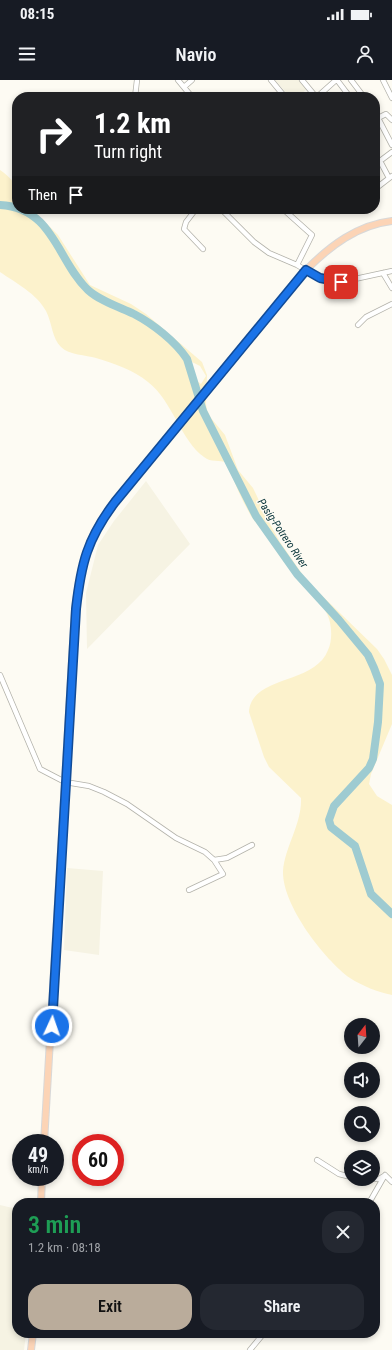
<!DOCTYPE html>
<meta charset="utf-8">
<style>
:root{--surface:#171b24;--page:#242831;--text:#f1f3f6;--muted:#9ea1a6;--accent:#baac9b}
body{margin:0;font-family:"Roboto Condensed",sans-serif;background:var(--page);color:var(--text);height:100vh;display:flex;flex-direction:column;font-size:15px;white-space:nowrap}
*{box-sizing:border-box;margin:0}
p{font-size:13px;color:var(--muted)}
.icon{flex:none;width:22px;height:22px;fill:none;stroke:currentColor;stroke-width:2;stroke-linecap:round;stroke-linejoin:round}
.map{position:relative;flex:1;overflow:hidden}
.drawer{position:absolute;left:12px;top:1118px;width:368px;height:140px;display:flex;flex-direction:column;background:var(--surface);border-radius:16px;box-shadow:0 2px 6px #0003}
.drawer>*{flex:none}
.top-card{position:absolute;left:12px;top:12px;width:368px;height:122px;border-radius:16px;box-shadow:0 2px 6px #0003;background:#202124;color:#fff;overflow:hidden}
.needle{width:26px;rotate:17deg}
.buttons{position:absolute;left:344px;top:938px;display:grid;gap:8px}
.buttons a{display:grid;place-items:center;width:36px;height:36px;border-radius:50%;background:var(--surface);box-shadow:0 2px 6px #0003;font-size:20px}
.speed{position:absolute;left:12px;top:1054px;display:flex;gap:8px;font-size:20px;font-weight:700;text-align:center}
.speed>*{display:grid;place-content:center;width:52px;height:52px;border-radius:50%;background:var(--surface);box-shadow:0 2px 6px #0003;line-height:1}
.speed small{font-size:10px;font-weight:400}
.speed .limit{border:6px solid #d22;background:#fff;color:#111}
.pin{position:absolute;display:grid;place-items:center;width:34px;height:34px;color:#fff;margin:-17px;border-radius:8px;box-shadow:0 2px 6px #0006}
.me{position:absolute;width:44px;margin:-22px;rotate:3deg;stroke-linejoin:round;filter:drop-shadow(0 0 3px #0008)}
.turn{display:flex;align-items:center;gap:14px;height:84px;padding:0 16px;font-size:18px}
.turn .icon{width:52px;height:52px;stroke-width:2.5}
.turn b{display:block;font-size:28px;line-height:34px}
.then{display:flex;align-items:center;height:38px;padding:0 16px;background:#0003;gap:8px;font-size:15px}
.round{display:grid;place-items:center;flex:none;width:42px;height:42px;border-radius:16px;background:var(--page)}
.summary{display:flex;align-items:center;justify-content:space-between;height:68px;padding:0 16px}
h1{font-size:24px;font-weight:600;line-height:30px;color:#1e9e55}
.button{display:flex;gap:8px;margin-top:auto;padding:8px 16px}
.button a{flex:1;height:46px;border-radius:16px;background:var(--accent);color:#111;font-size:16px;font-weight:600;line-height:46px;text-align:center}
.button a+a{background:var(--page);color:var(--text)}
.status{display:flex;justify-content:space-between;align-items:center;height:28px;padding:0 20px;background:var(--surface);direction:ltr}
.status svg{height:11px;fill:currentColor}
header{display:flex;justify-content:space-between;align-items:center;height:52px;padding:0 16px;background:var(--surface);font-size:18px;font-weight:600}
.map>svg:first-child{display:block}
</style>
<div class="status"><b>08:15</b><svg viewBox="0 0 49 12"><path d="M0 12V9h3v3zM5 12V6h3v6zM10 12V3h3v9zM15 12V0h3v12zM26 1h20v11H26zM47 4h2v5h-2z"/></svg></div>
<header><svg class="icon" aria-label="menu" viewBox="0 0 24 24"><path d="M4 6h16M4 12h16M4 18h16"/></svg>Navio<svg class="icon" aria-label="person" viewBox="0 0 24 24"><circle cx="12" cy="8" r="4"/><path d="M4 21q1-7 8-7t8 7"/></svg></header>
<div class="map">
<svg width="392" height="1270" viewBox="0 0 392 1270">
<rect width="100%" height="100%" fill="#fdfbf3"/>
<path fill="#f6f3e3" d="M275,0H301L308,8L298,17H290Z
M146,401L190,464L87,569L86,513L98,465L114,441Z
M67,788L103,791L99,875L64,870Z
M0,1125L17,1129V1253H26L24,1270H0Z"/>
<path fill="#fcf2cc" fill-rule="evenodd" d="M0,90C18,103 17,108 17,129H32L58,155L90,205L131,224L146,234L202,282L207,295L206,324L207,330L211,338L225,355L238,390L253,408L271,446L280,462L307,501L377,569L384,579L392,595V644L371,694L369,704L377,716L392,725V915C378,912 362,906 350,898C324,879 282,825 283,791C285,766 302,744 301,718L269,687L264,677L249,632C251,595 315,605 328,570C333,560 332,542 326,532C317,515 301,502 289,488C279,477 273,464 264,452C260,447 255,442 251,436C245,425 239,414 235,403C232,396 231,389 227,383C219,379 211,383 204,377C181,361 172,320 148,302C134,290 113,283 96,278C86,275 69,275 61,267C52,259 52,242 46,231C37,214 16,203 0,192ZM192,282L200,286L206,296L201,304L197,301L191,284Z"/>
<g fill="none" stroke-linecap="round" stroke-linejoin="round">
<path stroke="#9ecbd1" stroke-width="8" d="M0,125C54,128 57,181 88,210C100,221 119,227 134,234C153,244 175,261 187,279L203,331L256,436L297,494L339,540L368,575L374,588L380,604L378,642L373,679L369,688L334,726L329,740L331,747L355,766L371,814L392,834"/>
<defs>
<path id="minor" d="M178,0L192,17
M271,0L285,17
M302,0L316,17
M337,0L350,17
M351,0L364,17
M383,0L392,18
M184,7L192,0
M135,17L137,0
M317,17L336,0
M392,40L386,34L378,38L392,65
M389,98L380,81L392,72
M375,109L392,96
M196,129L186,142L184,149L203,169
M221,129L254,162L269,173L297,185L319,198L341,202L392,191
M283,129L312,155L297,185
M383,193L392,208
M358,245L366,237L392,224
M0,595L40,689L65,702L89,706L104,712L127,724L176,758L205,772L214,780L227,778L252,765
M189,810L223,794L214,780
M317,1080L339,1094L351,1097
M385,1095L392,1102
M373,1099H379L384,1096
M369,1123L385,1095
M250,1270L264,1253"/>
<path id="major" d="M44,1063L75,529C81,484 87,459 115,422L306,190C330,166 357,145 392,141
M41,1123L42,1097
M31,1270L33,1253"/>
</defs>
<use href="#minor" stroke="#b3b2aa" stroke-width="6"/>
<use href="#major" stroke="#d8d8d8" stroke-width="8"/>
<use href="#minor" stroke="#fff" stroke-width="4.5"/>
<use href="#major" stroke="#fcd4b6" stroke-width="6"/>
</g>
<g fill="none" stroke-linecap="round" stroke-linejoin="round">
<defs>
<path id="route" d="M52,946L76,529C81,484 87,459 115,422L306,190L320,198L341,202"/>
</defs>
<use href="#route" stroke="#114b97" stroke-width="10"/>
<use href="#route" stroke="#1a73e8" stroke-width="7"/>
</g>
<g text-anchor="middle" stroke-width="3" stroke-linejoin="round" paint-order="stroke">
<g font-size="11" font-style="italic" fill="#033036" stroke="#fdfbf3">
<text transform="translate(283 453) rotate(56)" y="4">Pasig-Potrero River</text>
</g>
</g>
</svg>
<div class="buttons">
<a><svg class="needle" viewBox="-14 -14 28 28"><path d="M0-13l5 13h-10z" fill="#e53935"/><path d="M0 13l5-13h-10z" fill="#9ea1a6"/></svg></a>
<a><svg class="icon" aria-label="sound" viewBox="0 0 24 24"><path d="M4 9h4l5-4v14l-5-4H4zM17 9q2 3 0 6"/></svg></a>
<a><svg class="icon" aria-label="search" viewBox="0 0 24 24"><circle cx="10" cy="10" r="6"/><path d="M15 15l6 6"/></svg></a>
<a><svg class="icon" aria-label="layers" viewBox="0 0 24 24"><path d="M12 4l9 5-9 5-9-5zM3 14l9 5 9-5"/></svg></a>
</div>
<div class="speed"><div>49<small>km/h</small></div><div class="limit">60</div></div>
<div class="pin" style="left:341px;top:202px;background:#d93025"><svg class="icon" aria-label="arrive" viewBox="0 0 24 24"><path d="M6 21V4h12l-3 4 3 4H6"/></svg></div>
<svg class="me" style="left:52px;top:946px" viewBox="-20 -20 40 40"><circle r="17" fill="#1a73e8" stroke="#fff" stroke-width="3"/><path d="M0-11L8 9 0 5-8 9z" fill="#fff"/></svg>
<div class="top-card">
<div class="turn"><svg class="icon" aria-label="right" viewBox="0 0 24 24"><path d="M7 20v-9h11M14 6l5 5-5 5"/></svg><div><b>1.2 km</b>Turn right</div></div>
<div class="then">Then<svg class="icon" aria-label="arrive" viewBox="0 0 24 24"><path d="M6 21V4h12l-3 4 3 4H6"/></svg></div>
</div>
<section class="drawer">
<div class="summary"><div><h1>3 min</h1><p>1.2 km · 08:18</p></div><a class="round"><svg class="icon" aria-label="close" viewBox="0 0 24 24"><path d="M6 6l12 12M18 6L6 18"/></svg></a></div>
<div class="button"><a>Exit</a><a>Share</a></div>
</section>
</div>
